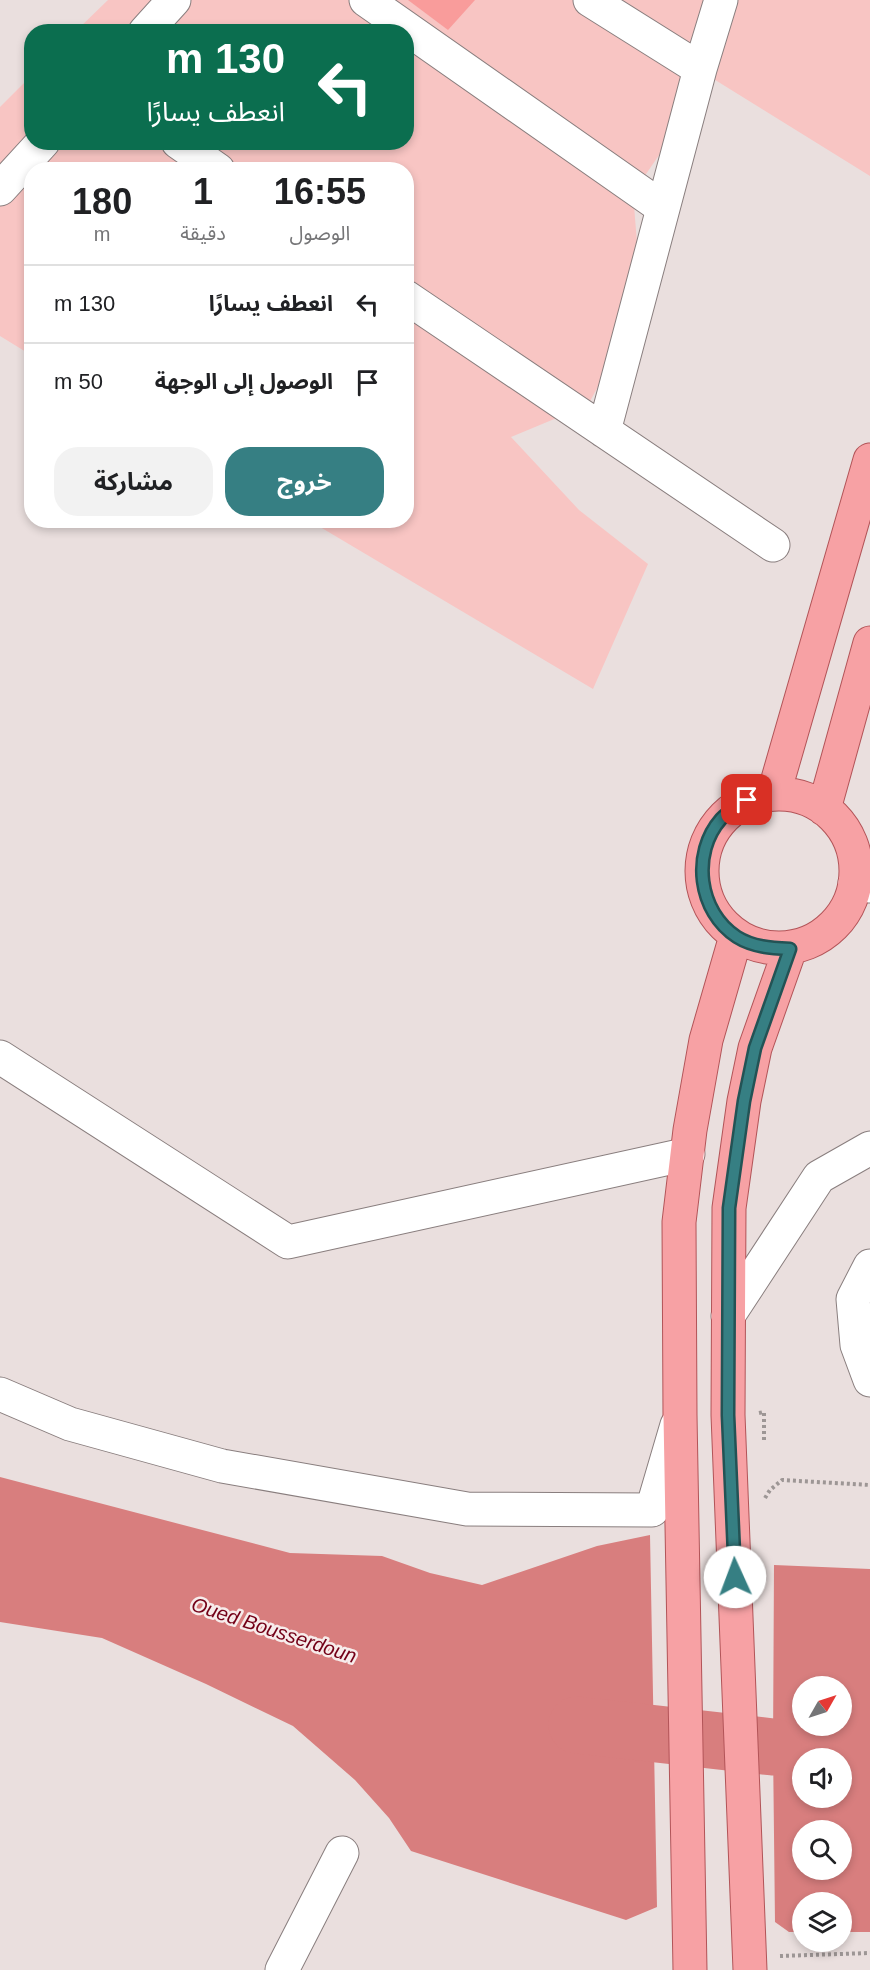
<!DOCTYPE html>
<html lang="ar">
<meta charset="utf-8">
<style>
:root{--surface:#fff;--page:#f2f2f2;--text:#202124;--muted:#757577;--line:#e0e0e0;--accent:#367f83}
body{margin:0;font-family:Arial,"Noto Sans Arabic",sans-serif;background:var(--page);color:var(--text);direction:rtl;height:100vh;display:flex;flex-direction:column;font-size:22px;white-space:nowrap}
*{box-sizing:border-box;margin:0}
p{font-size:20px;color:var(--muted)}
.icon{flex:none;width:33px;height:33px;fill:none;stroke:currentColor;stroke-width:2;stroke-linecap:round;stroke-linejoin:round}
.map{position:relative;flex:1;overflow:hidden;direction:ltr}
.side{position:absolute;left:24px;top:162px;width:390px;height:366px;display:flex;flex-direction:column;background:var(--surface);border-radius:24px;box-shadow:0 3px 9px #0003;direction:rtl}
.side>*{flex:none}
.banner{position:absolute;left:24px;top:24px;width:390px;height:126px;border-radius:24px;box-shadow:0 3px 9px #0003;direction:rtl;background:#0b6e4f;color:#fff;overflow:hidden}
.needle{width:39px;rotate:51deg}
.fabs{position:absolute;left:792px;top:1676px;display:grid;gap:12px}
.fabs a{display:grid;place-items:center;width:60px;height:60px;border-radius:50%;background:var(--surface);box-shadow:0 3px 9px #0003;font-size:30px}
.pin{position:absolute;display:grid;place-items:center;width:51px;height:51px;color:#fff;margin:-26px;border-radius:12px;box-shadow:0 3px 9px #0006}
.me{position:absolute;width:66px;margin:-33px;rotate:358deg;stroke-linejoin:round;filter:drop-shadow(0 0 4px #0008)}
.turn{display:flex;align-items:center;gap:21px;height:126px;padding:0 30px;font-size:27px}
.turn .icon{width:78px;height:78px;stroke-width:2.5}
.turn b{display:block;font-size:42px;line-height:51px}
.eta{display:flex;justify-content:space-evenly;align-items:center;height:102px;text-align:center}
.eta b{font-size:36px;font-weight:700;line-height:42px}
.primary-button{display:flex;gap:12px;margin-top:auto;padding:12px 30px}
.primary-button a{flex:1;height:69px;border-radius:24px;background:var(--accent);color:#fff;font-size:24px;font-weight:700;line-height:69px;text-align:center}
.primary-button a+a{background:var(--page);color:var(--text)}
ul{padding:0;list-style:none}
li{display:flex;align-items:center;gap:18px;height:78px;padding:0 30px;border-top:2px solid var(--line)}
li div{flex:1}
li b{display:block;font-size:22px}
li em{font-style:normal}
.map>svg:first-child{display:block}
</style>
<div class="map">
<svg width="870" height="1970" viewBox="0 0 870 1970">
<rect width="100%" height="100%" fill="#eadfde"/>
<path fill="#f8c5c3" d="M108,0H870V176L712,78L633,193L642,305L588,405L511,437L579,510L648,564L593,689L310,521L406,520V170H32L31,355L0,336V107L31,76L32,142H406V32L76,31Z"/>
<path fill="#d87e7e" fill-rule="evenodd" d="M0,1477L290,1553L382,1556L430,1573L482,1585L597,1546L650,1535L657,1907L626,1920L411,1851L389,1818L355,1780L293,1726L206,1684L102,1638L0,1622Z
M774,1565L870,1569V1932H842V1902H802V1932H789L775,1922L773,1747ZM802,1686H842V1725H802ZM802,1758H842V1797H802ZM802,1830H842V1869H802Z"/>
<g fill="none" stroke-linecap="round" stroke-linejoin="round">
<path stroke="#d87e7e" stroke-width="57" d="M577,1725L773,1747"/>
</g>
<path fill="#f99c9b" d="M408,0H475L448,30Z"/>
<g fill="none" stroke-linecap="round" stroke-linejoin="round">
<defs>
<path id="minor" d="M366,0L663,208
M590,0L700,69
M145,32L174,0
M178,142L218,170
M0,189L43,142
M406,297L773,545
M604,431L700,69L721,0
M855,883L870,886
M0,1057L288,1242L688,1154
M870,1266L853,1299L857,1345L870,1380
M728,1316L819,1177L870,1148
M0,1394L70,1424L222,1466L467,1509L652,1510L677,1425
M282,1970L342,1853"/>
<path id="major" d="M774,793L870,460
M702 871a77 77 0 1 1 154 0a77 77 0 1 1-154 0Z
M824,809L870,643
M690,1970L680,1415L679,1222L690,1130L706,1040L736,936
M750,1970L728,1415L729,1208L744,1101L755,1048L790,949"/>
</defs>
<use href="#minor" stroke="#897e7e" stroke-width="35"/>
<use href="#major" stroke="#b25458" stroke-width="35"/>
<path stroke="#9d9695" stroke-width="4" stroke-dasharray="3 3" stroke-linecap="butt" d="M759,1413L764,1412V1441
M765,1498L770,1490L782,1480L870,1485
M780,1956L870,1953"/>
<use href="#minor" stroke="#fff" stroke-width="33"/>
<use href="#major" stroke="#f7a1a4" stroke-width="33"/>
</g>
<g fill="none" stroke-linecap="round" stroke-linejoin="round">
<defs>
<path id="route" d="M735,1577L728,1415L729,1208L744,1101L755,1048L790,949C771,948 753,947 737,937C698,912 691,853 721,819C728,811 739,806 747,800"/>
</defs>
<use href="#route" stroke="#235355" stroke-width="15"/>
<use href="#route" stroke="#367f83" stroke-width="10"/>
</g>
<g text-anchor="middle" stroke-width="5" stroke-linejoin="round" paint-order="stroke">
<g font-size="20" font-style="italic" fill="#730017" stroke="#f7eceb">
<text transform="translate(274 1630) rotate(18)" y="7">Oued Bousserdoun</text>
</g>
</g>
</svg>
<div class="fabs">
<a><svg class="needle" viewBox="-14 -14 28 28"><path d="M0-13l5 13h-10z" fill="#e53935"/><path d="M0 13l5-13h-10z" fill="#757577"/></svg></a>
<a><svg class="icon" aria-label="sound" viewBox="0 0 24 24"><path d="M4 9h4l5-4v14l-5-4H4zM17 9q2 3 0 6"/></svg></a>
<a><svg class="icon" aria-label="search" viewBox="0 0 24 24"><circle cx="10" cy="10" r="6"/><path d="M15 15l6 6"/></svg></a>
<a><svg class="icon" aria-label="layers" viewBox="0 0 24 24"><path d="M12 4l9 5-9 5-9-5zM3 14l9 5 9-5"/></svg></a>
</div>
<div class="pin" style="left:747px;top:800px;background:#d93025"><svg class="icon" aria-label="arrive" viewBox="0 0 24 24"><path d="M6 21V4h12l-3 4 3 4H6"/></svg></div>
<svg class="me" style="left:735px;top:1577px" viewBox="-20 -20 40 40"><circle r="19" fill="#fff"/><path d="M0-13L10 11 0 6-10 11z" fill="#367f83"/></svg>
<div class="banner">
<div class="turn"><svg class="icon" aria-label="left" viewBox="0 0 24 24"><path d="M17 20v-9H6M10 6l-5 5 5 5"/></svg><div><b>130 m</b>انعطف يسارًا</div></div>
</div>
<section class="side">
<div class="eta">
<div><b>16:55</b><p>الوصول</p></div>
<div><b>1</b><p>دقيقة</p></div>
<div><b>180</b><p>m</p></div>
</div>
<ul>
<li><svg class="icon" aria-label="left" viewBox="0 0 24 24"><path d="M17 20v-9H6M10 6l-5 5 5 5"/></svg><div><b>انعطف يسارًا</b></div><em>130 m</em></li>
<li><svg class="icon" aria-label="arrive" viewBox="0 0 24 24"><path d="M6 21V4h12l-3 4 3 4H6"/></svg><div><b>الوصول إلى الوجهة</b></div><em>50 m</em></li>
</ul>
<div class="primary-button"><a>خروج</a><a>مشاركة</a></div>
</section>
</div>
